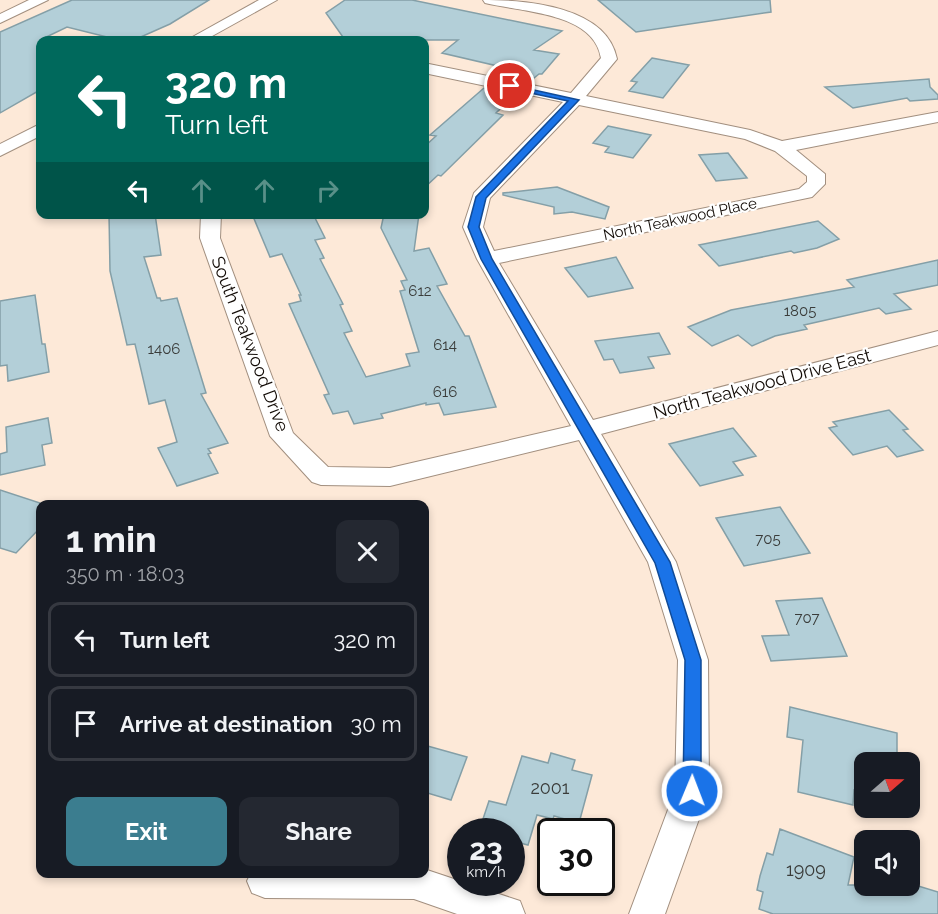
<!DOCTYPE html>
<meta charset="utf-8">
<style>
:root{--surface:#171b24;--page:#242831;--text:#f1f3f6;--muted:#9ea1a6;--line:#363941;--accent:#3b7d8f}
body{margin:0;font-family:Raleway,sans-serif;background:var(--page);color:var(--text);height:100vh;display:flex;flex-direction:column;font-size:22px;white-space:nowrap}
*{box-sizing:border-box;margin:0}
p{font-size:20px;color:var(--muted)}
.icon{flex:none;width:33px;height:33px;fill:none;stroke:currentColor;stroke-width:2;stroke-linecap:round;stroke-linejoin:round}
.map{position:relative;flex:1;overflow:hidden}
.side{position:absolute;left:36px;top:500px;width:393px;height:378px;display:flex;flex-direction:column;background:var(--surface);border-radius:12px;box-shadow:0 3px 9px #0003}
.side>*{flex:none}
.guide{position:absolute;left:36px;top:36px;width:393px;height:183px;border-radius:12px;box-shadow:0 3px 9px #0003;background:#00695c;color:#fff;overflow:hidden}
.needle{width:39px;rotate:70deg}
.buttons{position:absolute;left:854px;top:752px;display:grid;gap:12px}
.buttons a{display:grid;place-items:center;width:66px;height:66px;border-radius:12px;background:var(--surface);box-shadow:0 3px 9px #0003;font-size:30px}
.speed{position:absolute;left:447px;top:818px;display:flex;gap:12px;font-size:30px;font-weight:700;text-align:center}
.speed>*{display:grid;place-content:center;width:78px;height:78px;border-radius:50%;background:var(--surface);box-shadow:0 3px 9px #0003;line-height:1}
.speed small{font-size:15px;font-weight:400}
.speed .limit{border:3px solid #111;border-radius:9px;background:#fff;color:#111}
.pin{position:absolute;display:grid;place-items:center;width:51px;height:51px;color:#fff;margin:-26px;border:3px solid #fff;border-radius:50%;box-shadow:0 2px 6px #0007}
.me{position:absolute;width:66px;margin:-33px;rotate:1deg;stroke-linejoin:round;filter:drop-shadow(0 0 4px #0008)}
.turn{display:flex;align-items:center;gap:21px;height:126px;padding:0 30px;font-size:27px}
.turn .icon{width:78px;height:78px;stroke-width:2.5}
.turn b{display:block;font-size:42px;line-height:51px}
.lanes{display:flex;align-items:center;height:57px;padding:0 30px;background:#0003;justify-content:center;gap:30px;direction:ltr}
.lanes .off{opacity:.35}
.round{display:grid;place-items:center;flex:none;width:63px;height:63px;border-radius:12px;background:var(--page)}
.overview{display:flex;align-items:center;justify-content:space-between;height:102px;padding:0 30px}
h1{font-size:36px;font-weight:700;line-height:45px}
.button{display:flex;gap:12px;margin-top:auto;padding:12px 30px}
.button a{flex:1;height:69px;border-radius:12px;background:var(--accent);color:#fff;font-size:24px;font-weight:700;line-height:69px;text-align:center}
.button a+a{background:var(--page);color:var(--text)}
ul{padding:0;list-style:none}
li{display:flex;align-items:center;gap:18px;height:75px;margin:0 12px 9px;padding:0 18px;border:3px solid var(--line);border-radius:12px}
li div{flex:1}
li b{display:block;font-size:22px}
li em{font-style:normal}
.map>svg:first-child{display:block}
</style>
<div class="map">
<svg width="938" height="914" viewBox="0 0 938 914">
<rect width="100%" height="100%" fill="#fde9d8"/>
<path fill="#b3cfd8" stroke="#849fa7" stroke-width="1.5" d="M72,0H209L170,24L134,40L111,38L67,27L40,40V90L0,113V32Z
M345,0H412L562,31L534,50L559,54L542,74H539L529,82L497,76L506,68L442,53L458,40H345L326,13Z
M598,0H770L771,12L636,32Z
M652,58L689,65L663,98L629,91L637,82L631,81Z
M929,79L930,87L938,95V99L910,101L907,98L853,108L825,87Z
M484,88L516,94L496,113L503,115L441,176L438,175L424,188V147L436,136L430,135Z
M608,126L651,135L633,158L605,152L609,147L593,143Z
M728,153L747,178L716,181L699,155Z
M557,187L609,207L605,219L572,212L554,214V207L503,195V193Z
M109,214H155L161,255L144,257L157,298H160L161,301L177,298L206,393L201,394L228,443L208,449L211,453L208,454L218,473L177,486L158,448L177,442L165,400L149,404L135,344L127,345L110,271Z
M252,214H313L325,238L315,240L324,258L320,259L343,304L340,305L352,331L344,333L366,377L410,366L406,354L419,352L400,291L405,290L401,281L407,280L381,228L384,214H419L414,251L429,248L447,284L437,286L465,336H469L496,407L444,415L439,403L426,405V403L381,414L383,418L354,424L348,411L333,414L324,395L329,394L289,304L301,301L299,295H301L282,254L270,257Z
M818,221L839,239L817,248L794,253L791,251L719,266L699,245Z
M616,257L633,288L588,297L565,268Z
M938,260V285L894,294L911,309L886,314L879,308L804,325L807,329L775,336L752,346L738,335L712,346L688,327L731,310L854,287L847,280Z
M35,295L42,344H45L49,372L8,381L7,365L0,366V301Z
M659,333L670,354L648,357L654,368L620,373L613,359L604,360L595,341Z
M889,410L908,429L903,430L923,450L897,457L887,446L853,455L829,428L837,426L833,422Z
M48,418L52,443L42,445L45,465L0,475V454L7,452L6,427Z
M733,428L756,456L733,462L743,475L700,486L669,444Z
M0,490L40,503V528L16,553L0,548Z
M780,507L810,553L744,566L716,518Z
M822,598L847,656L771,661L762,636L789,635L776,601Z
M790,707L897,733V762H864V793L854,790L853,805L798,792L803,740L787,737Z
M424,745L467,757L451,800L424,792Z
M551,753L575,760L572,770L592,775L579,823L554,816L553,819L537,815L528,845L512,841V831H479L489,801L506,805L522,756L548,763Z
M780,829L854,857L848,885H915L938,892V914H773L759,909L763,892L757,890L760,876L767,853L773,855Z"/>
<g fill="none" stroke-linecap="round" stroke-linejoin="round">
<defs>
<path id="minor" d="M29,0H48L0,23V14Z
M259,0H277L205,40H187Z
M483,0C526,0 607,6 617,59L586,96L750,130L782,141L938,112V122L796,150L825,174V184L812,197L499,263L593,420L938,331V345L601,434L676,562L708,660L709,791L665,914H629L675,791L678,660L648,562L579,440L390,486L321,485L312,482L270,436L200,238L201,214H221L220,238L293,433L328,467L390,468L571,426L477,259L463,227L474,193L563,102L424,73V63L571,93L601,58C594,12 521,12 485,3ZM579,105L745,139L775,151L807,176V182L799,189L494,251L483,227L490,198Z
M40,124V136L0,156V144Z
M424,869L520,901L525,914H457L414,899L265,898L252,893L247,881L251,873H424Z"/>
</defs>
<use href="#minor" stroke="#a28f7f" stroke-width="2"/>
<use href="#minor" fill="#fff" fill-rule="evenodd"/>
</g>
<path fill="#1a73e8" stroke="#114b97" stroke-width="1.5" d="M507,84L579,100L486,198L479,227L492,259L670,562L701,660V791L698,797L692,799L685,797L683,791L685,660L655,563L481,259L468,227L476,197L568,101L507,88Z"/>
<g text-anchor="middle" stroke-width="4.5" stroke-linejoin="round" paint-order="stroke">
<g font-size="15" fill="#120b06" stroke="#fff">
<text transform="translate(680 219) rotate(-12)" y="5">North Teakwood Place</text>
</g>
<g font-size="15" fill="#3a3c3a">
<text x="420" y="296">612</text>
<text x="800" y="316">1805</text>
<text x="445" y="350">614</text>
<text x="164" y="354">1406</text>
<text x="445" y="397">616</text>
<text x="768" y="544">705</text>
<text x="807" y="623">707</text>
</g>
<g font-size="18" fill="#120b06" stroke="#fff">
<text transform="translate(250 344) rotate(69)" y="6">South Teakwood Drive</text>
<text transform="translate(762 384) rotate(-15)" y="6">North Teakwood Drive East</text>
</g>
<g font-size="18" fill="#3a3c3a">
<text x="550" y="794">2001</text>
<text x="806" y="876">1909</text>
</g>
</g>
</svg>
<div class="buttons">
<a><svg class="needle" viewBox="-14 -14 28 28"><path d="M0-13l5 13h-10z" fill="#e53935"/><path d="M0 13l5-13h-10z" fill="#9ea1a6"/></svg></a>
<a><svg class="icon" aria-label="sound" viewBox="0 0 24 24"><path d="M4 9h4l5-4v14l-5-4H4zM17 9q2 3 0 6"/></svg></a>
</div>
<div class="speed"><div>23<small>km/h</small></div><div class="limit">30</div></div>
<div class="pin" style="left:510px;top:86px;background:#d93025"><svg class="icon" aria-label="arrive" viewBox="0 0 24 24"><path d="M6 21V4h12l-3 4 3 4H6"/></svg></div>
<svg class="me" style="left:692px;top:791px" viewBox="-20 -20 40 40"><circle r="17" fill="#1a73e8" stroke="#fff" stroke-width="3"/><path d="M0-11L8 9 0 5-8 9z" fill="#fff"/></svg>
<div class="guide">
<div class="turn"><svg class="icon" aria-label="left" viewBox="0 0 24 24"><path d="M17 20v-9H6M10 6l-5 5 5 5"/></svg><div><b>320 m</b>Turn left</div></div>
<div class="lanes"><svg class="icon" aria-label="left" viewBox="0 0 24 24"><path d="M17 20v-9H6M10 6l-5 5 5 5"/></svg><svg class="icon off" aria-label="ahead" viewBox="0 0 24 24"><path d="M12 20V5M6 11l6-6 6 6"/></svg><svg class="icon off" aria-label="ahead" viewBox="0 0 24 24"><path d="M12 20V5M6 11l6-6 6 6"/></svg><svg class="icon off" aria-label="right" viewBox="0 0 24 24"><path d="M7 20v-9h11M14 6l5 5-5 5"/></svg></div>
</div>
<section class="side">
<div class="overview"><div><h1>1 min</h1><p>350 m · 18:03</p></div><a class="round"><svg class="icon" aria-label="close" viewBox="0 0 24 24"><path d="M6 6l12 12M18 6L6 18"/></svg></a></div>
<ul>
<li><svg class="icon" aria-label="left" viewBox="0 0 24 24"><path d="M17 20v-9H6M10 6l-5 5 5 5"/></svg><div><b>Turn left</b></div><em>320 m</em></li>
<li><svg class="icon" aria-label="arrive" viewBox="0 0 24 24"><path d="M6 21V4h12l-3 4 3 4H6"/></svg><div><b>Arrive at destination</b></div><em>30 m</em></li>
</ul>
<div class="button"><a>Exit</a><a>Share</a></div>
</section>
</div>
